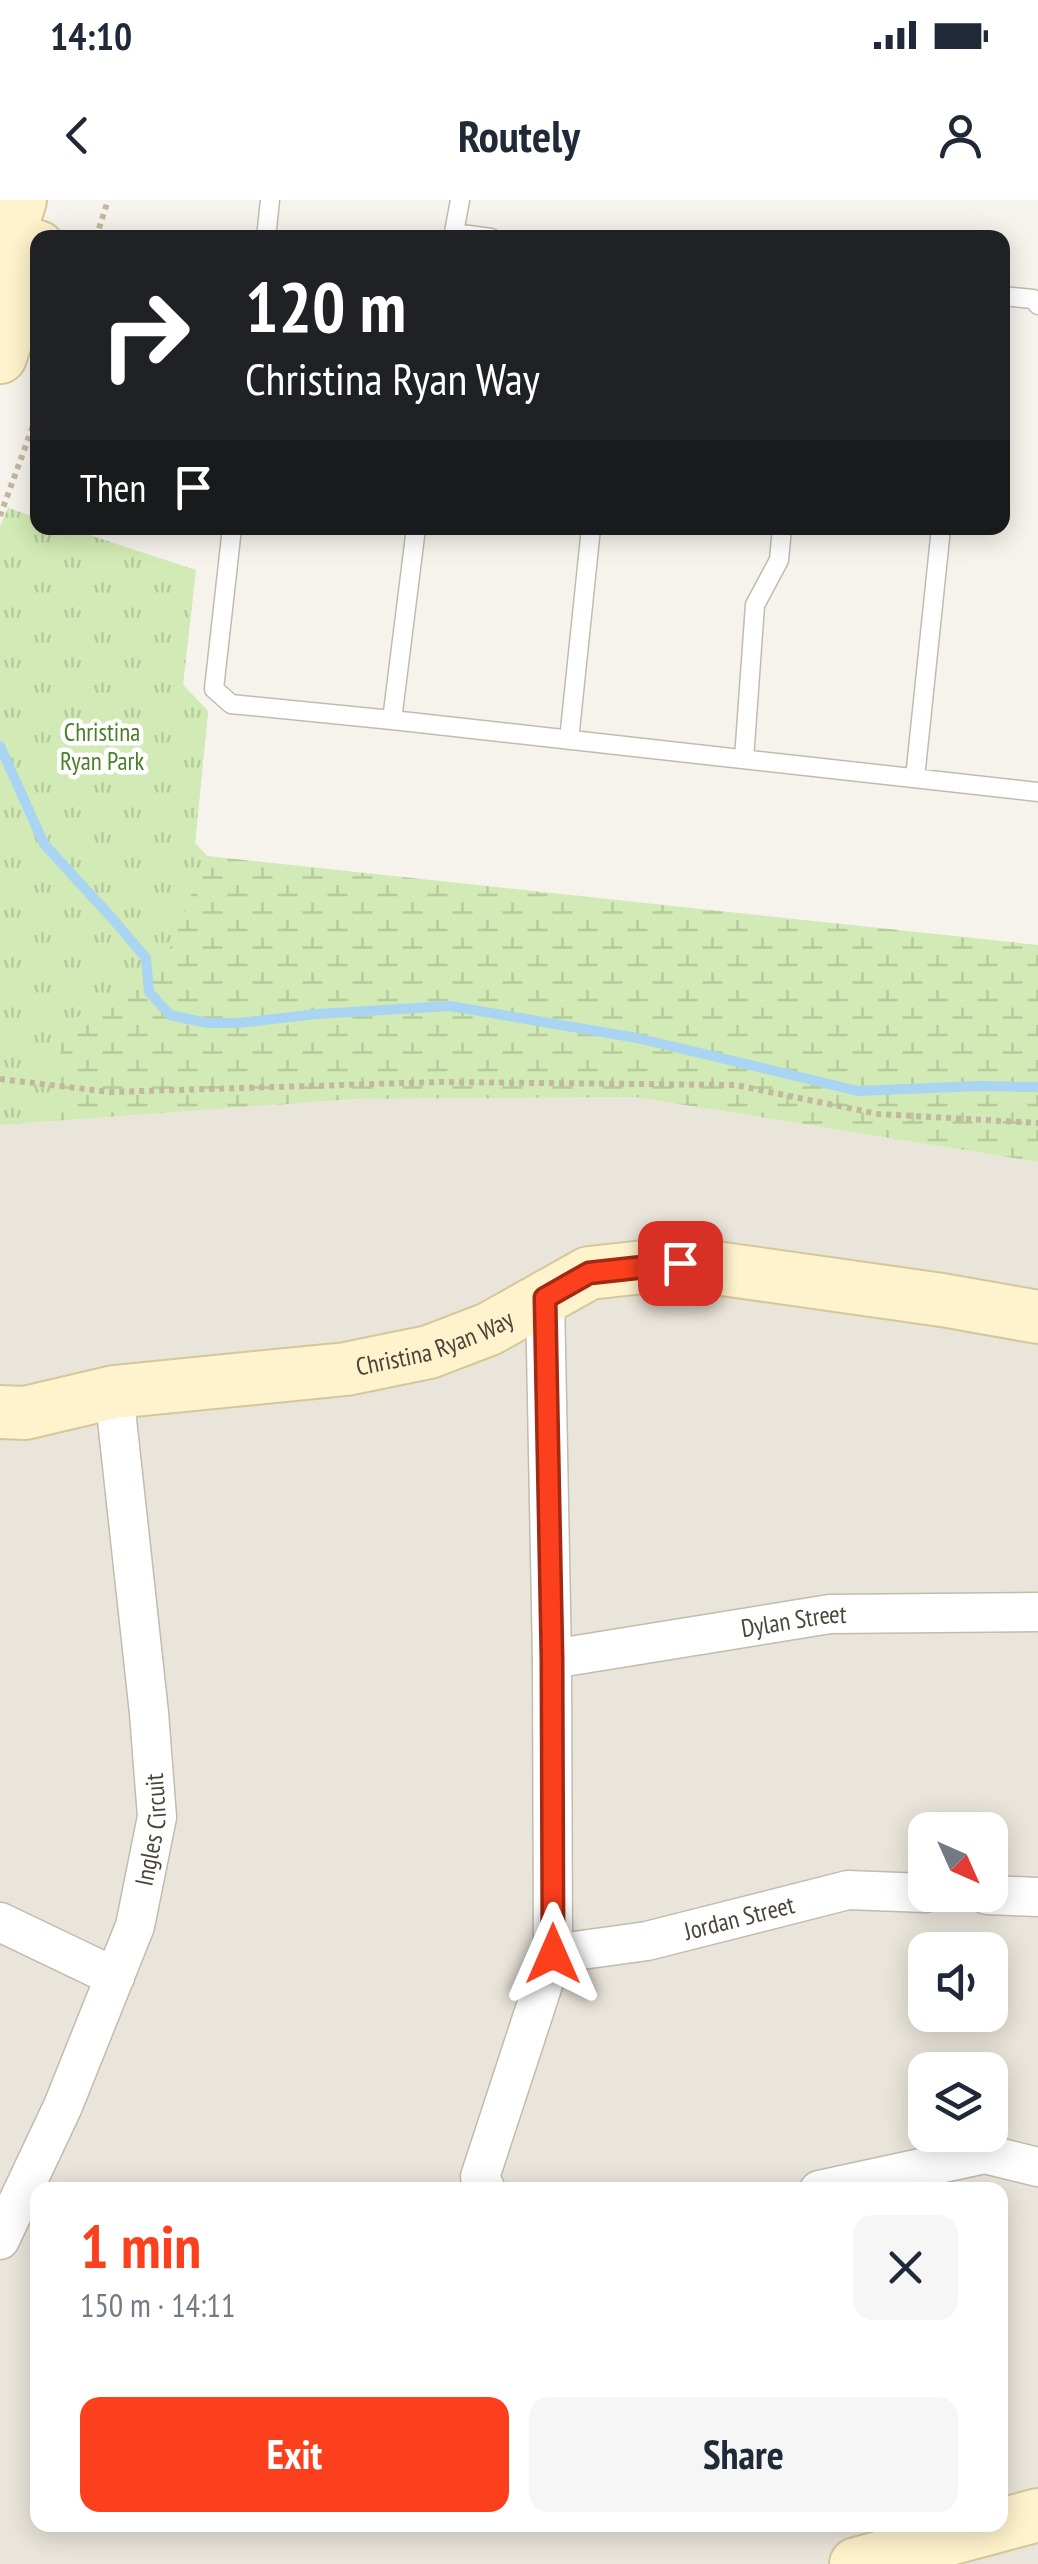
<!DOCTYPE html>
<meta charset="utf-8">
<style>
:root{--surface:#fff;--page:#f6f6f7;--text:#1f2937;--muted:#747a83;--accent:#fc3f1d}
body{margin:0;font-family:"PT Sans Narrow",sans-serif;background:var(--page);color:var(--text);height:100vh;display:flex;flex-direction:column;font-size:38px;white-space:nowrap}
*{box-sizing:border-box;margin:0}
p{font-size:32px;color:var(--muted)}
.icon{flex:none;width:55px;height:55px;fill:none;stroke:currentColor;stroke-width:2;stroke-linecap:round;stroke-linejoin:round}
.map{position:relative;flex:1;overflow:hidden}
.details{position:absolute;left:30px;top:1982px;width:978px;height:350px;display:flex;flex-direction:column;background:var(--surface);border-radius:20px;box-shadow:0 5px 25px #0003}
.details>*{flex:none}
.hud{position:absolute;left:30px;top:30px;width:980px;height:305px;border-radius:20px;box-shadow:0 5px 25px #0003;background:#202124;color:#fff;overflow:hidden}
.needle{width:65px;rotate:135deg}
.buttons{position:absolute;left:908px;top:1612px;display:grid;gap:20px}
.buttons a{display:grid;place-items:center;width:100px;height:100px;border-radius:20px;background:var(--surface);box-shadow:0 5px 25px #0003;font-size:50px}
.pin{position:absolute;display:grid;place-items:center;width:85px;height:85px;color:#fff;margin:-42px;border-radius:20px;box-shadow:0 5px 15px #0006}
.me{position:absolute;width:110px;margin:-55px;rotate:0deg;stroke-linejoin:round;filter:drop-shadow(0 0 8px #0008)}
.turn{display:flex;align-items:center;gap:35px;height:210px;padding:0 50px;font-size:45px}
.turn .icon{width:130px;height:130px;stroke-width:2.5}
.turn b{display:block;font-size:70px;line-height:85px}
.then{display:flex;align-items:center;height:95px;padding:0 50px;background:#0003;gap:20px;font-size:38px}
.round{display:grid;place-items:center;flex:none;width:105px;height:105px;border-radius:20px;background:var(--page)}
.overview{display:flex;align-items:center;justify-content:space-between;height:170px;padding:0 50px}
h1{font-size:60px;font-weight:800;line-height:75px;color:var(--accent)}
.cta{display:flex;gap:20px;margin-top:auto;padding:20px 50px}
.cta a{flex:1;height:115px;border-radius:20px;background:var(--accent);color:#fff;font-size:40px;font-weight:800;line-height:115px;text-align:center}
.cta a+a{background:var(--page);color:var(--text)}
.status{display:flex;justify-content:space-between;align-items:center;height:70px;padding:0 50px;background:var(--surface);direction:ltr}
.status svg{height:28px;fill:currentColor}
header{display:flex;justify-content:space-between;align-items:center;height:130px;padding:0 50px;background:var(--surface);font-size:45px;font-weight:800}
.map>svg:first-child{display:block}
</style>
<div class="status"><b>14:10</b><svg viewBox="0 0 49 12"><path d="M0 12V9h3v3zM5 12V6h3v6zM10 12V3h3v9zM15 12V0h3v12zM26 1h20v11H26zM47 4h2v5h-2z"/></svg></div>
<header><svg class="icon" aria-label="back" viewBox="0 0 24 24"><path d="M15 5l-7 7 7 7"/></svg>Routely<svg class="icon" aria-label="person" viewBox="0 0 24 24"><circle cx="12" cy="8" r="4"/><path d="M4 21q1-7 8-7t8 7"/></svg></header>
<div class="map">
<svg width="1038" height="2364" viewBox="0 0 1038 2364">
<defs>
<pattern id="wetland-marsh" width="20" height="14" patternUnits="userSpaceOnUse" patternTransform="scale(2.5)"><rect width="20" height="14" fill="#d2eab5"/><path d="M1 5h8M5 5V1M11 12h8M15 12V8" fill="none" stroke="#b6ca9c"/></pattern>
<pattern id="park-tufts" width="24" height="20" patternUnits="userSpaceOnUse" patternTransform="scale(2.5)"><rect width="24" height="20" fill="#d2eab5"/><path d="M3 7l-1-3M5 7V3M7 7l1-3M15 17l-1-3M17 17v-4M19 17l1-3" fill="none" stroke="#b6ca9c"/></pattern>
</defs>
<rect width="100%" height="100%" fill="#f6f3ec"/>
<path fill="#eae5da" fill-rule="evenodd" d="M635,897L1038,962V2364H0V925L356,899ZM925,1630H990V1695H925ZM925,1750H990V1815H925ZM925,1870H990V1935H925ZM38,1990H1000V2325H38Z"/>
<path fill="url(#wetland-marsh)" d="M8,308L37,318L38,328H68L187,436L183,485L208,511L195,643L207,656L1038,745V962L635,897L356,899L0,925V327Z"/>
<path fill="url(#park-tufts)" d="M8,308L37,318L38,328H68L196,370L183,485L208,511L195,643L207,656L160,772L61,826L59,920L0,925V327Z"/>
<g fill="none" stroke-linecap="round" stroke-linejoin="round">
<path stroke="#a9d4f2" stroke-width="10" d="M0,546L44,644L111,717L146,758L149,792L170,815L207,823H238L317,814L450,806L637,838L858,891L979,886L1038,887"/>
<defs>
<path id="lane" d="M454,33L491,38
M266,38L270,0
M453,38L460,0
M1002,96L1033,99L1038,105
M232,328L214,489L231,504L392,520L1038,592
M392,520L416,328
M569,540L591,328
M744,559L755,405L779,360L782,328
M915,578L941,328"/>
<g id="street">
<path id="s1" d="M552,1459L830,1414L1038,1412"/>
<path d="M987,1695L1038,1697"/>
<path d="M0,1722L115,1777"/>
<path id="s2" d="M553,1754L647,1741L848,1690L925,1693"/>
<path d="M486,1990L480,1977L553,1754L552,1459L545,1097"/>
<path d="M819,1990L985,1954L1038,1967"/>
<path id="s3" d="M0,2040L63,1906L135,1726L157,1617L149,1513L114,1192"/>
</g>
<g id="secondary">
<path d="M0,65L20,0"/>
<path d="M0,157L38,47"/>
<path id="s4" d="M0,1212L25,1213L114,1192L346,1169L429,1152L489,1129L589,1073L680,1063L942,1100L1038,1117"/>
<path d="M856,2364L1038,2315"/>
</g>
</defs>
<use href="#lane" stroke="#c2bbae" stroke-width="21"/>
<use href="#street" stroke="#c2bbae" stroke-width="41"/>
<use href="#secondary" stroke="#d6c79b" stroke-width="56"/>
<path stroke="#c4b79f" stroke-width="6" stroke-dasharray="5 5" stroke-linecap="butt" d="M96,38L108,0
M0,316L38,212
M0,879L110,892L441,882L735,885L878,914L1038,923"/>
<use href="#lane" stroke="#fff" stroke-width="18"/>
<use href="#street" stroke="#fff" stroke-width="38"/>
<use href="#secondary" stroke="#fff3cd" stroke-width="52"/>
</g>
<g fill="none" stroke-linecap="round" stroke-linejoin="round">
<defs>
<path id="route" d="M553,1754L552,1459L545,1098L589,1073L680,1063"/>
</defs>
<use href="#route" stroke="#a42913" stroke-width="25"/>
<use href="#route" stroke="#fc3f1d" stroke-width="18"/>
</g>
<g text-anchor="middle" stroke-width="9" stroke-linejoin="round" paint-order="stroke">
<g font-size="25" fill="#4a7f2a" stroke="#fff">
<text x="102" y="541">Christina<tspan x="102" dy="29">Ryan Park</tspan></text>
</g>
<g font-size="25" fill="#4b4439" stroke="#fff">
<text dy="9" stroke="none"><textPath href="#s4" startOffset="442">Christina Ryan Way</textPath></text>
<text dy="9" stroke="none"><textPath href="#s1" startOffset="245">Dylan Street</textPath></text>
<text dy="9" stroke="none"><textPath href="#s3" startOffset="440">Ingles Circuit</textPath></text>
<text dy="9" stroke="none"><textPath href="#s2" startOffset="190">Jordan Street</textPath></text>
</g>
</g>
</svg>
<div class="buttons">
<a><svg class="needle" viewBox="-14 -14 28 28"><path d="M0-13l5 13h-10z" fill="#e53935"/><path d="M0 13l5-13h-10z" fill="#747a83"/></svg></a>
<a><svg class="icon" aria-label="sound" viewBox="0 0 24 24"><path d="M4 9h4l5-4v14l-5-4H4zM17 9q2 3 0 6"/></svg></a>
<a><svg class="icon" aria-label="layers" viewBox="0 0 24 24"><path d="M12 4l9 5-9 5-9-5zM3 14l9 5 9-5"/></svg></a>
</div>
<div class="pin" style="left:680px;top:1063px;background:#d93025"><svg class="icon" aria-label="arrive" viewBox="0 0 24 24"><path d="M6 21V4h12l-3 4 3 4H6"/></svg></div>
<svg class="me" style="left:553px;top:1754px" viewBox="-20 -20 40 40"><path d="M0-17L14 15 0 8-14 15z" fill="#fc3f1d" stroke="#fff" stroke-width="4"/></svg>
<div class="hud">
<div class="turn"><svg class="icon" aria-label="right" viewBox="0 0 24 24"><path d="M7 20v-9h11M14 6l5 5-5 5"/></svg><div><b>120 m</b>Christina Ryan Way</div></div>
<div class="then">Then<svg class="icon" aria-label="arrive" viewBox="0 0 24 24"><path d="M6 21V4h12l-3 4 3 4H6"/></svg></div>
</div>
<section class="details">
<div class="overview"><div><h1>1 min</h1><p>150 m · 14:11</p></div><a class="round"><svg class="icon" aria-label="close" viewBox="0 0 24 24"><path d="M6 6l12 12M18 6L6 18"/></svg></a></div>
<div class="cta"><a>Exit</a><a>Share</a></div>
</section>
</div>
